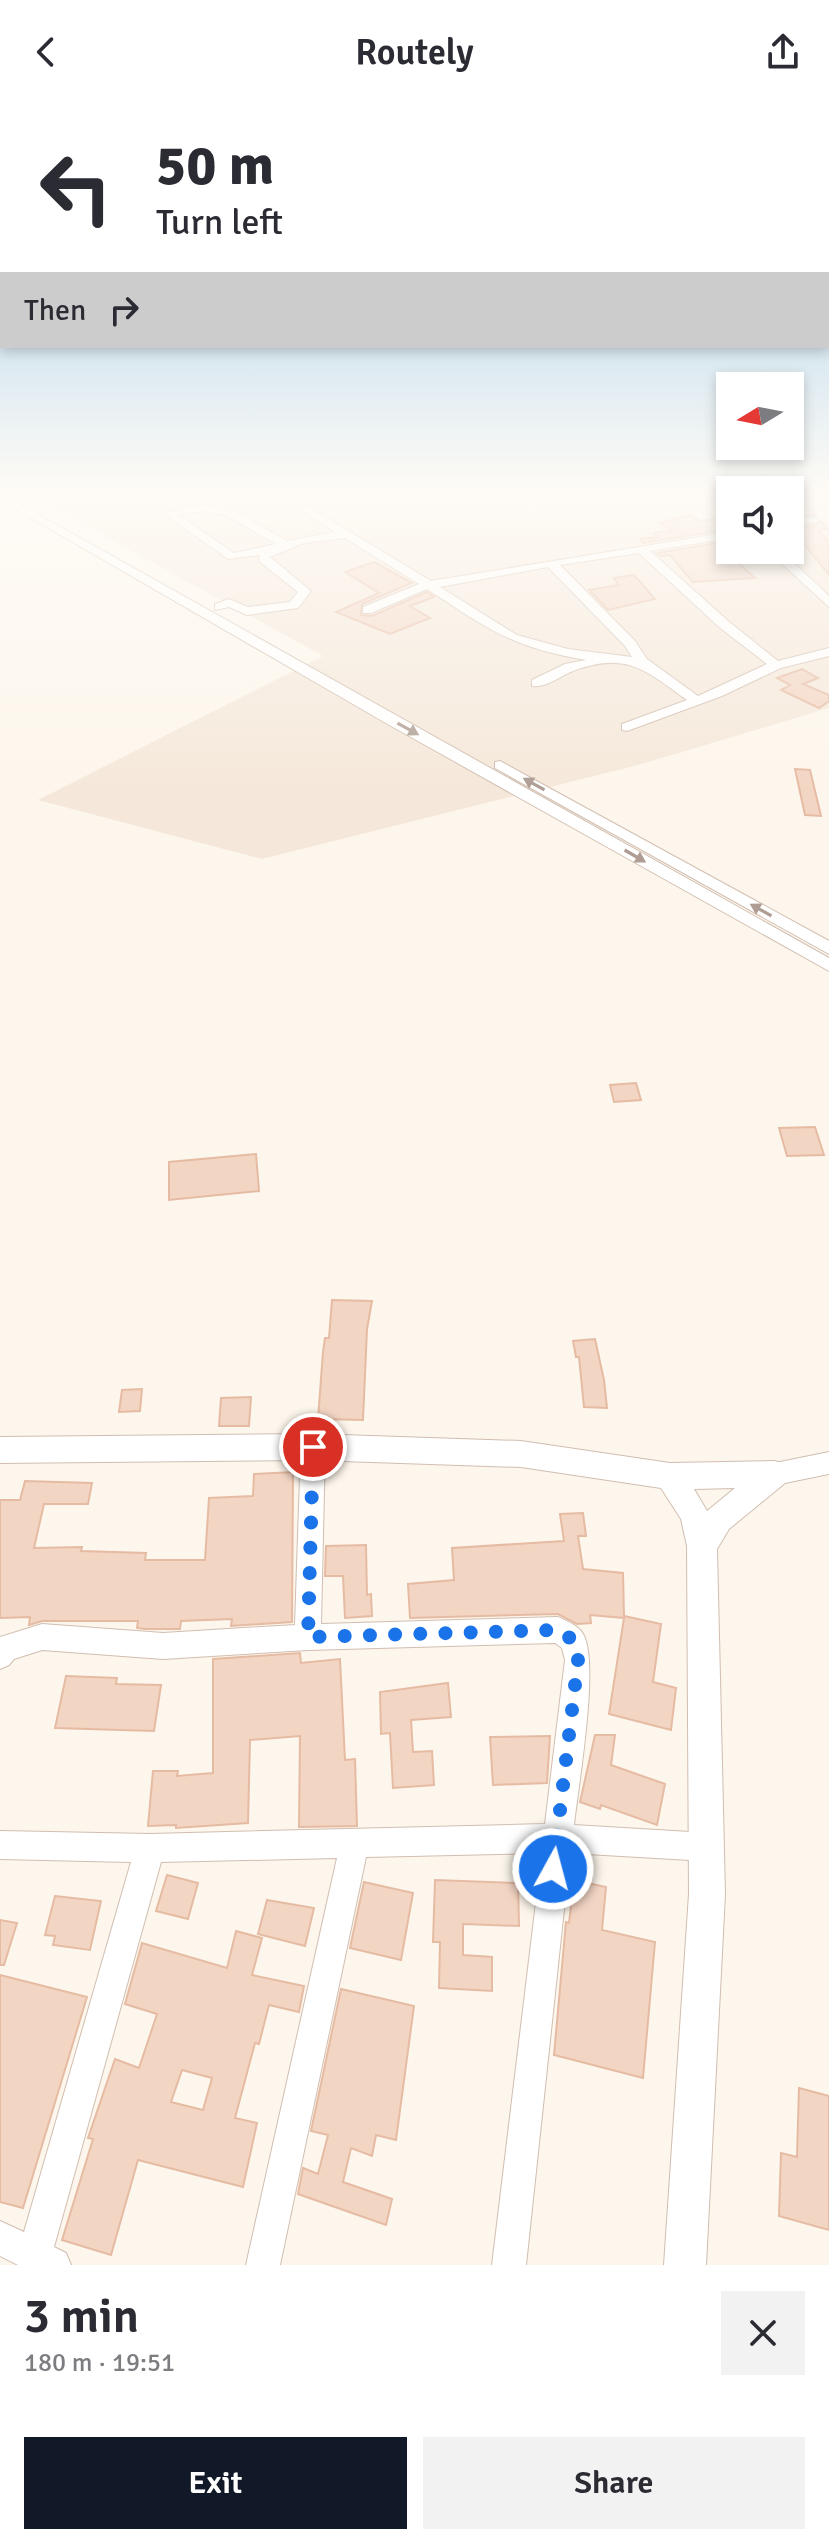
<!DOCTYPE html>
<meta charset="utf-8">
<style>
:root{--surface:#fff;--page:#f2f2f3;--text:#2b2b33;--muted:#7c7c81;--accent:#111827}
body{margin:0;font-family:Signika,sans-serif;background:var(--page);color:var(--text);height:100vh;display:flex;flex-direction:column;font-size:30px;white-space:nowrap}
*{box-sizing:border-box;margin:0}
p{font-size:26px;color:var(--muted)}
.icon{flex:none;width:44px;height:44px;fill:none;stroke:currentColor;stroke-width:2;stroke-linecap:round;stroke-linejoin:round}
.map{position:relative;height:2161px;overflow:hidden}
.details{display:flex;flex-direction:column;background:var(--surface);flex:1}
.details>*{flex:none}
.hud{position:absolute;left:0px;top:0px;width:830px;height:244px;box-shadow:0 4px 12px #0003;background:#fff;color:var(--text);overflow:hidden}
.needle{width:52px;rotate:260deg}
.fabs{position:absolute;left:716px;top:268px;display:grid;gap:16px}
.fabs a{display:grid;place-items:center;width:88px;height:88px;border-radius:0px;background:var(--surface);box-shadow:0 4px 12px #0003;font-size:40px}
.pin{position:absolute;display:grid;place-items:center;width:68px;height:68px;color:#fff;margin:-34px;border:4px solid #fff;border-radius:50%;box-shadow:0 2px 8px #0007}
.me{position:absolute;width:88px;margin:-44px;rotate:7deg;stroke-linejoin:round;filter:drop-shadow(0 0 6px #0008)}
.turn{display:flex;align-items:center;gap:28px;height:168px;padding:0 24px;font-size:36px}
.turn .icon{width:104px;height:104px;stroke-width:2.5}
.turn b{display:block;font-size:56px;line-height:68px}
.then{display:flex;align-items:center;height:76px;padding:0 24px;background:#0003;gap:16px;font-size:30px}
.round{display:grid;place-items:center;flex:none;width:84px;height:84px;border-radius:0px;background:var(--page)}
.headline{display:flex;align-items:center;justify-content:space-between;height:136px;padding:0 24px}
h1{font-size:48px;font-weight:600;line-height:60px}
.action{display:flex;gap:16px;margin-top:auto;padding:16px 24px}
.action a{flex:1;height:92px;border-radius:0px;background:var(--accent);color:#fff;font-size:32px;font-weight:600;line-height:92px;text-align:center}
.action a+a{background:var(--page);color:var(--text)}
header{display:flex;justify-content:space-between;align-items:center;height:104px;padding:0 24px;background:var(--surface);font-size:36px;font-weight:600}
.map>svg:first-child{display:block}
</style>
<header><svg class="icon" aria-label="back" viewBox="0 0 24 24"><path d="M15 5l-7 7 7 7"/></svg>Routely<svg class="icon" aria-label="share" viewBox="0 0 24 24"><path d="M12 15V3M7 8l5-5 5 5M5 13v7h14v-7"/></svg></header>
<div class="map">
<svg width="829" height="2161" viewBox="0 0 829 2161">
<rect width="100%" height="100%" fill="#fdf6ec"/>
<path fill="#f5e8da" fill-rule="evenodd" d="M19,385H420L436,391L530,402L569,395L557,385H829V604L638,661L262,755L38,696L323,552ZM730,386H790V446H730Z"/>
<path fill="#f3d5c3" stroke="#e6bba3" stroke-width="2" fill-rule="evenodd" d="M790,387L808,403L816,412L790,413Z
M690,411L700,417L730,414V425L643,439L640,435L658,433L654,429L672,427L660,419Z
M821,417L828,425L818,426L829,438V471L792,425L816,421Z
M730,437V451L755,474L693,478L670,451L661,452L657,449Z
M374,458L412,479L362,500L361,511L372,512L427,488L434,493L410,502L430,514L390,530L336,508L379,489L345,468Z
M634,471L655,495L608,506L589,486L619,481L614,474Z
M802,565L818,574L803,580L829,591V597L819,604L781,586L790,581L777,574Z
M795,665L810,666L821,712L805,711Z
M636,979L641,996L614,998L610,981Z
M815,1023L824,1051L787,1052L779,1024Z
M256,1050L259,1087L169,1096V1058Z
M332,1196L372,1197L367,1225L363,1316L318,1315L323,1248L325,1234H329Z
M595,1235L604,1276L607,1304L584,1303L579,1253H576L573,1237Z
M142,1285L140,1307L119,1308L122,1286Z
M251,1293L249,1322H219L221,1294Z
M293,1368L292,1518L231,1522L232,1515L181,1517L180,1525H145L137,1524L138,1517H42L29,1521L30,1513L0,1514V1396H20L25,1377L92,1379L88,1400H44L34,1444L82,1443L81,1447L146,1449L145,1456H205L209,1394L253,1392L254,1370Z
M583,1409L586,1432H578L583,1465L623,1469L624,1512L661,1520L653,1578L676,1584L671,1626L609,1610L624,1514L590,1511L591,1519L577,1520L558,1510L410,1514L408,1480L454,1476L452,1444L564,1437L560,1410Z
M366,1441L367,1491L371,1490L372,1512L345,1514L343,1472H325L326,1442Z
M300,1549L301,1559L340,1555L345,1656L355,1655L357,1722L299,1723L300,1632L250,1636L248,1719L176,1724V1721L148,1722L153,1667H178L177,1672L213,1669V1555Z
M66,1572L117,1574L116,1580L161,1581L154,1627L55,1624Z
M448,1579L451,1613L411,1616L413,1648L432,1647L434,1681L393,1684L390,1629L381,1630L380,1588Z
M595,1631H615L611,1661L665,1680L657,1721L601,1701L600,1705L580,1698Z
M550,1632L547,1679L493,1681L490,1633Z
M167,1771L198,1779L188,1815L156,1807Z
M435,1776L518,1779L519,1822L463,1820V1851L492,1853V1887L439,1884L440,1838H433Z
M574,1776L606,1783L602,1826L655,1838L643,1974L554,1951L566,1818L569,1819Z
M364,1778L413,1789L401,1856L350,1844Z
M55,1792L101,1797L90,1846L53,1841L55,1832L45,1831Z
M267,1796L314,1804L305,1842L258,1830Z
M0,1816L17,1819L4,1861H0Z
M236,1827L262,1834L252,1871L304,1882L299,1908L269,1901L259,1940L255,1939L235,2014L257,2019L243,2083L138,2056L111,2151L62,2136L93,2035L88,2034L115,1955L139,1964L157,1910L125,1900L142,1839L227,1864ZM182,1966L212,1974L203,2006L171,1998Z
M0,1871L87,1893L23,2104L0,2098Z
M341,1885L414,1902L396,2036L376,2031L372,2052L351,2044L343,2078L392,2095L386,2121L298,2090L303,2064L318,2070L328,2031L311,2027Z
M799,1984L829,1992V2126L779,2112L781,2049L797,2053Z"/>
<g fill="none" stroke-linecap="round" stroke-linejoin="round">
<defs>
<path id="minor" d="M701,385H712L730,400V409Z
M0,389L829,854V867L384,618L0,396Z
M204,401L235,407L287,437L335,428L300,405L309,403L431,477L730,428V434L650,447L728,517L778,557L829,544V552L781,564L722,592L627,627L622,626V620L687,596C645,566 626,547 573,567C560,572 547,584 532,582V576L565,560L586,556C513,544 488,525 427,485L371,509H363V503L419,480L345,434L304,439L270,453L311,487L298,504L247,511L229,503L215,506V500L229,495L248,503L290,498L298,488L260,458L259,451L228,455L163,409ZM204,407L227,412L276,440L234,449L177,410ZM639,449L719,523L767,560L698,592L647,555L635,537L560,461ZM548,463L625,542L632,553L568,545L517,531L440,483Z
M812,413L818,416L816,418L790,422V416Z
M767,446H780L829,492V503Z
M500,657L829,837V850L495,664V658Z
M313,1332L321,1335L325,1343L321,1520L558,1513C567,1517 579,1522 583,1530C600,1558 578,1683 574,1721L707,1729L717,1733L721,1743L717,1753L707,1757L570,1749L526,2161H492L542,1749L366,1753L280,2161H246L337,1754L161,1758L54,2143L66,2149L71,2161H18L0,2152V2117L24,2128L131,1758L0,1755V1727L150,1730L545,1720L565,1556L562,1544L555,1539L308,1546L163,1555L42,1546L14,1555L9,1561L0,1565V1533L42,1520L163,1529L295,1521L301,1343L305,1335Z
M829,1348V1370L775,1381L767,1378L763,1370L767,1362L775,1359Z"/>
<path id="tertiary" d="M313,1330L521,1337L670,1359L775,1357L785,1361L789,1370L785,1379L729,1425L717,1445L725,1790L706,2161H664L689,1790L687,1442L681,1415L661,1384L521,1363L313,1356L0,1359V1333ZM735,1384L707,1407L694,1385Z"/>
</defs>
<use href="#minor" stroke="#d1beb0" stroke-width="2"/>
<use href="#tertiary" stroke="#d1beb0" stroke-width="2"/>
<use href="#minor" fill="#fff" fill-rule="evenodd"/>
<use href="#tertiary" fill="#fff" fill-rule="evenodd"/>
</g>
<defs><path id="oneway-solid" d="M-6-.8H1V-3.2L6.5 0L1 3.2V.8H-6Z" transform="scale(2)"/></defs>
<g fill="#af9d94">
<use href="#oneway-solid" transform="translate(408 625) rotate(29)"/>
<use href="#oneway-solid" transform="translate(534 680) rotate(-151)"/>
<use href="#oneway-solid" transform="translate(635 752) rotate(30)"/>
<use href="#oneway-solid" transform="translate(761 806) rotate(-151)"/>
</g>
<linearGradient id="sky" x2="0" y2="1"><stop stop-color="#97c7e8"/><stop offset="0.56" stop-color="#fefbf6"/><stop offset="1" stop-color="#fefbf6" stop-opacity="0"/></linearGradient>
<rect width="829" height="687" fill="url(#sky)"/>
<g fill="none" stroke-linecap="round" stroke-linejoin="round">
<path stroke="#1a73e8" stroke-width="14" stroke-dasharray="0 25.2" d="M313,1343L308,1533L558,1526L573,1536L578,1556L553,1765"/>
</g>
</svg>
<div class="fabs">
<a><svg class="needle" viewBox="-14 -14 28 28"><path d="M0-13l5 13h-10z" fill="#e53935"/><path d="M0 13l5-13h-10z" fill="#7c7c81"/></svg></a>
<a><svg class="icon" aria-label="sound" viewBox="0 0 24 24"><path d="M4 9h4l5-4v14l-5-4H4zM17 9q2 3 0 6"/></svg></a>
</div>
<div class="pin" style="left:313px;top:1343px;background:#d93025"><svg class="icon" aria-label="arrive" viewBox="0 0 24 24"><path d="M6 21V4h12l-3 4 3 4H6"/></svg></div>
<svg class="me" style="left:553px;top:1765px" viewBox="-20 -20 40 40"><circle r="17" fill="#1a73e8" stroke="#fff" stroke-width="3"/><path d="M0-11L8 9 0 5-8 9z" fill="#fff"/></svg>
<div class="hud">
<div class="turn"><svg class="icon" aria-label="left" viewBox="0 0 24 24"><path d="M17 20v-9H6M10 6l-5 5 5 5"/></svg><div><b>50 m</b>Turn left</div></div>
<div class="then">Then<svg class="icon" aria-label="right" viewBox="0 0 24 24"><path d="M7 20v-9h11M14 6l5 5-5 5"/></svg></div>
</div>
</div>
<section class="details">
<div class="headline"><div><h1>3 min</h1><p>180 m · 19:51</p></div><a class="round"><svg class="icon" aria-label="close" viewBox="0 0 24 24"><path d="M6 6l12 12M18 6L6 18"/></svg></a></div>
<div class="action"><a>Exit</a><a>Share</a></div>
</section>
